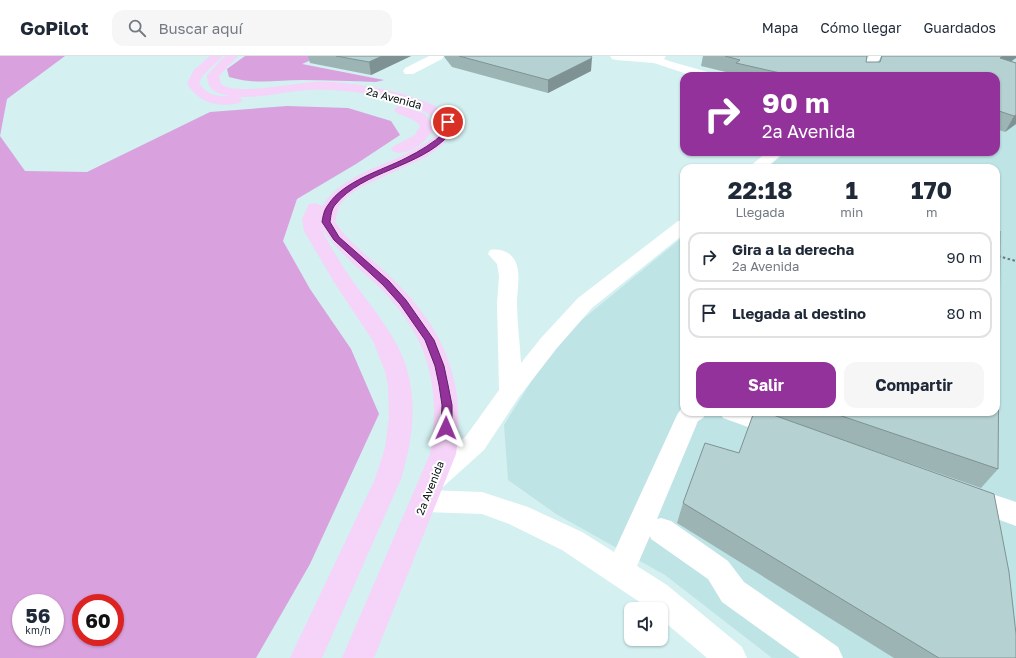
<!DOCTYPE html>
<html lang="es">
<meta charset="utf-8">
<style>
:root{--surface:#fff;--page:#f6f6f7;--text:#1f2937;--muted:#747a83;--line:#e0e1e3;--accent:#92329a}
body{margin:0;font-family:"Golos Text",sans-serif;background:var(--page);color:var(--text);height:100vh;display:flex;flex-direction:column;font-size:15px;white-space:nowrap}
*{box-sizing:border-box;margin:0}
p{font-size:13px;color:var(--muted)}
.icon{flex:none;width:22px;height:22px;fill:none;stroke:currentColor;stroke-width:2;stroke-linecap:round;stroke-linejoin:round}
.map{position:relative;flex:1;overflow:hidden}
.panel{position:absolute;left:680px;top:108px;width:320px;height:252px;display:flex;flex-direction:column;background:var(--surface);border-radius:12px;box-shadow:0 1px 3px #0004}
.panel>*{flex:none}
.top-card{position:absolute;left:680px;top:16px;width:320px;height:84px;border-radius:12px;box-shadow:0 1px 3px #0004;background:#92329a;color:#fff;overflow:hidden}
.controls{position:absolute;left:624px;top:546px;display:grid;gap:8px}
.controls a{display:grid;place-items:center;width:44px;height:44px;border-radius:8px;background:var(--surface);box-shadow:0 1px 3px #0004;font-size:20px}
.speed{position:absolute;left:12px;top:538px;display:flex;gap:8px;font-size:20px;font-weight:700;text-align:center}
.speed>*{display:grid;place-content:center;width:52px;height:52px;border-radius:50%;background:var(--surface);box-shadow:0 1px 3px #0004;line-height:1}
.speed small{font-size:10px;font-weight:400}
.speed .limit{border:6px solid #d22;background:#fff;color:#111}
.pin{position:absolute;display:grid;place-items:center;width:34px;height:34px;color:#fff;margin:-17px;border:2px solid #fff;border-radius:50%;box-shadow:0 1px 4px #0007}
.me{position:absolute;width:44px;margin:-22px;rotate:1deg;stroke-linejoin:round;filter:drop-shadow(0 0 3px #0008)}
.turn{display:flex;align-items:center;gap:14px;height:84px;padding:0 16px;font-size:18px}
.turn .icon{width:52px;height:52px;stroke-width:2.5}
.turn b{display:block;font-size:28px;line-height:34px}
.eta{display:flex;justify-content:space-evenly;align-items:center;height:68px;text-align:center}
.eta b{font-size:24px;font-weight:700;line-height:28px}
.cta{display:flex;gap:8px;margin-top:auto;padding:8px 16px}
.cta a{flex:1;height:46px;border-radius:12px;background:var(--accent);color:#fff;font-size:16px;font-weight:700;line-height:46px;text-align:center}
.cta a+a{background:var(--page);color:var(--text)}
ul{padding:0;list-style:none}
li{display:flex;align-items:center;gap:12px;height:50px;margin:0 8px 6px;padding:0 8px;border:2px solid var(--line);border-radius:12px}
li div{flex:1}
li b{display:block;font-size:15px}
li em{font-style:normal}
header{display:flex;align-items:center;gap:24px;box-sizing:border-box;height:56px;padding:0 20px;background:var(--surface);border-bottom:1px solid var(--line)}
header strong{font-size:19px}
nav{display:flex;gap:22px;margin-inline-start:auto;font-size:14px}
.search{width:280px;height:36px;background:var(--page);display:flex;align-items:center;gap:10px;box-sizing:border-box;padding:0 14px;border-radius:12px;color:var(--muted);font-size:15px}
.map>svg:first-child{display:block}
</style>
<header>
<strong>GoPilot</strong>
<div class="search"><svg class="icon" aria-label="search" viewBox="0 0 24 24"><circle cx="10" cy="10" r="6"/><path d="M15 15l6 6"/></svg>Buscar aquí</div>
<nav><a>Mapa</a><a>Cómo llegar</a><a>Guardados</a></nav>
</header>
<div class="map">
<svg width="1016" height="602" viewBox="0 0 1016 602">
<rect width="100%" height="100%" fill="#d4f0f1"/>
<path fill="#bfe4e6" d="M814,0H1016V602H772L665,519L556,458L508,424L504,369L539,313L572,272L684,180V356H996V112H767L786,96H996V20Z"/>
<path fill="#d9a1dd" fill-rule="evenodd" d="M0,0H65L7,43L0,80L25,115L87,116L210,56L287,50L348,52L391,65L400,79L356,108L297,143L283,185L310,233L351,293L379,358L310,508L256,602H0ZM21,547H55V581H21ZM81,547H115V581H81Z
M245,0H320L302,8L384,24L376,26C352,25 327,24 302,24C275,24 256,29 229,21L227,13Z"/>
<g fill="none" stroke-linecap="round" stroke-linejoin="round">
<path stroke="#677979" stroke-width="2" stroke-dasharray="2.5 2.5" stroke-linecap="butt" d="M998,200L1016,205"/>
<path fill="#fff" fill-rule="evenodd" d="M429,0H444L442,3L413,18H405L403,15L405,12Z
M610,0H666L664,3L669,5L711,17L713,20H693L654,7L616,4L612,3Z
M869,0H883L877,6L874,20H862L864,8Z
M767,96H784L766,112H748Z
M684,164V178L592,252L557,292L519,341L484,394L443,431L434,434L425,431L421,423L425,415L466,380L499,334L497,248L499,220L497,208L488,198L490,194C500,192 512,196 516,207C521,220 517,234 517,247C517,267 520,287 521,307L541,282L578,242L678,165Z
M684,351V356H707L703,362L698,365L657,463L661,462L671,465L728,505L744,526L838,591L843,602H800L722,546L708,523L651,483L650,480L637,510L667,529L742,591L747,602H707L661,563V553H650L562,494L509,468L482,458L425,456L416,453L412,445L416,437L425,434L482,436L528,451L582,476L614,496L677,359L681,353Z
M719,356H758L788,366L791,373L788,380L779,382L723,362Z
M968,430L1016,446V470L959,449L955,441L959,433Z"/>
<path fill="#f6d3f8" fill-rule="evenodd" d="M210,0H223L203,19L199,27C207,39 217,41 230,40C217,38 207,34 207,19L225,0H238L219,20L221,28C235,40 294,27 314,26C347,24 436,38 455,66L454,77L440,91L426,101L361,131L348,140L339,150L335,166C350,189 374,204 393,223C445,275 466,325 456,398L374,602H342L430,398C442,330 428,279 378,230C358,211 336,195 321,171C327,186 337,200 345,214C361,238 380,259 394,284C420,327 415,377 401,423L322,602H290L375,423L385,392L389,361L388,330L385,315L373,285L334,226L304,175L302,163L309,148L315,147L322,150C347,111 406,108 440,76L441,67C413,41 346,32 309,34C286,35 262,42 239,41L242,44L240,47C218,52 198,47 187,27L194,14Z
M401,50L425,58L434,70C429,85 410,100 394,96L391,93L394,90L415,79L420,70C414,60 400,62 394,54L396,51Z"/>
</g>
<path fill="#9db4b5" d="M308,0H411L371,19L310,7Z
M444,0H591V15L548,37L452,11L445,2Z
M703,0H867L866,6H879L881,0H1016V2L1011,5L1016,7V68L1005,76L996,73V20H733L734,18L701,10Z
M754,356H996L998,413L981,432L863,391L1016,602H894L677,467L683,447L739,397Z"/>
<path fill="#7f9293" d="M382,0H411L371,19L369,6Z
M1003,0H1016V2L993,17L1000,2Z
M592,2L591,15L548,37V24Z
M1016,59V68L1005,76L1014,60Z"/>
<path fill="#b6d1d2" stroke="#7f9293" d="M336,0H382L369,6Z
M459,0H591L592,2L548,24Z
M725,0H867L866,6H880L882,0H1003L1000,2L1016,7V59L1014,60L996,54V20H788L780,17L736,7L740,4Z
M996,174L1000,175L998,413L830,356H996Z
M754,356H765L994,438L1009,516L1016,578V602H939L683,447L705,387L739,397Z"/>
<path fill="#92329a" stroke="#5f2064" d="M448,64L451,66L450,78C420,112 363,114 335,149C331,154 331,160 330,166L339,181L389,225L406,244L434,284L444,310L448,329L452,349V372L450,375H443L441,372L442,349L439,329L435,310L425,284L400,248L383,229L334,184L322,166C323,160 324,154 328,149C343,125 383,114 406,102C420,95 433,87 444,77L445,66Z"/>
<g text-anchor="middle" stroke-width="4" stroke-linejoin="round" paint-order="stroke">
<g font-size="11" fill="#060f0f" stroke="#fff">
<text transform="translate(394 42) rotate(15)" y="4">2a Avenida</text>
<text transform="translate(430 432) rotate(-68)" y="4">2a Avenida</text>
</g>
</g>
</svg>
<div class="controls">
<a><svg class="icon" aria-label="sound" viewBox="0 0 24 24"><path d="M4 9h4l5-4v14l-5-4H4zM17 9q2 3 0 6"/></svg></a>
</div>
<div class="speed"><div>56<small>km/h</small></div><div class="limit">60</div></div>
<div class="pin" style="left:448px;top:66px;background:#d93025"><svg class="icon" aria-label="arrive" viewBox="0 0 24 24"><path d="M6 21V4h12l-3 4 3 4H6"/></svg></div>
<svg class="me" style="left:446px;top:372px" viewBox="-20 -20 40 40"><path d="M0-17L14 15 0 8-14 15z" fill="#92329a" stroke="#fff" stroke-width="4"/></svg>
<div class="top-card">
<div class="turn"><svg class="icon" aria-label="right" viewBox="0 0 24 24"><path d="M7 20v-9h11M14 6l5 5-5 5"/></svg><div><b>90 m</b>2a Avenida</div></div>
</div>
<section class="panel">
<div class="eta">
<div><b>22:18</b><p>Llegada</p></div>
<div><b>1</b><p>min</p></div>
<div><b>170</b><p>m</p></div>
</div>
<ul>
<li><svg class="icon" aria-label="right" viewBox="0 0 24 24"><path d="M7 20v-9h11M14 6l5 5-5 5"/></svg><div><b>Gira a la derecha</b><p>2a Avenida</p></div><em>90 m</em></li>
<li><svg class="icon" aria-label="arrive" viewBox="0 0 24 24"><path d="M6 21V4h12l-3 4 3 4H6"/></svg><div><b>Llegada al destino</b></div><em>80 m</em></li>
</ul>
<div class="cta"><a>Salir</a><a>Compartir</a></div>
</section>
</div>
